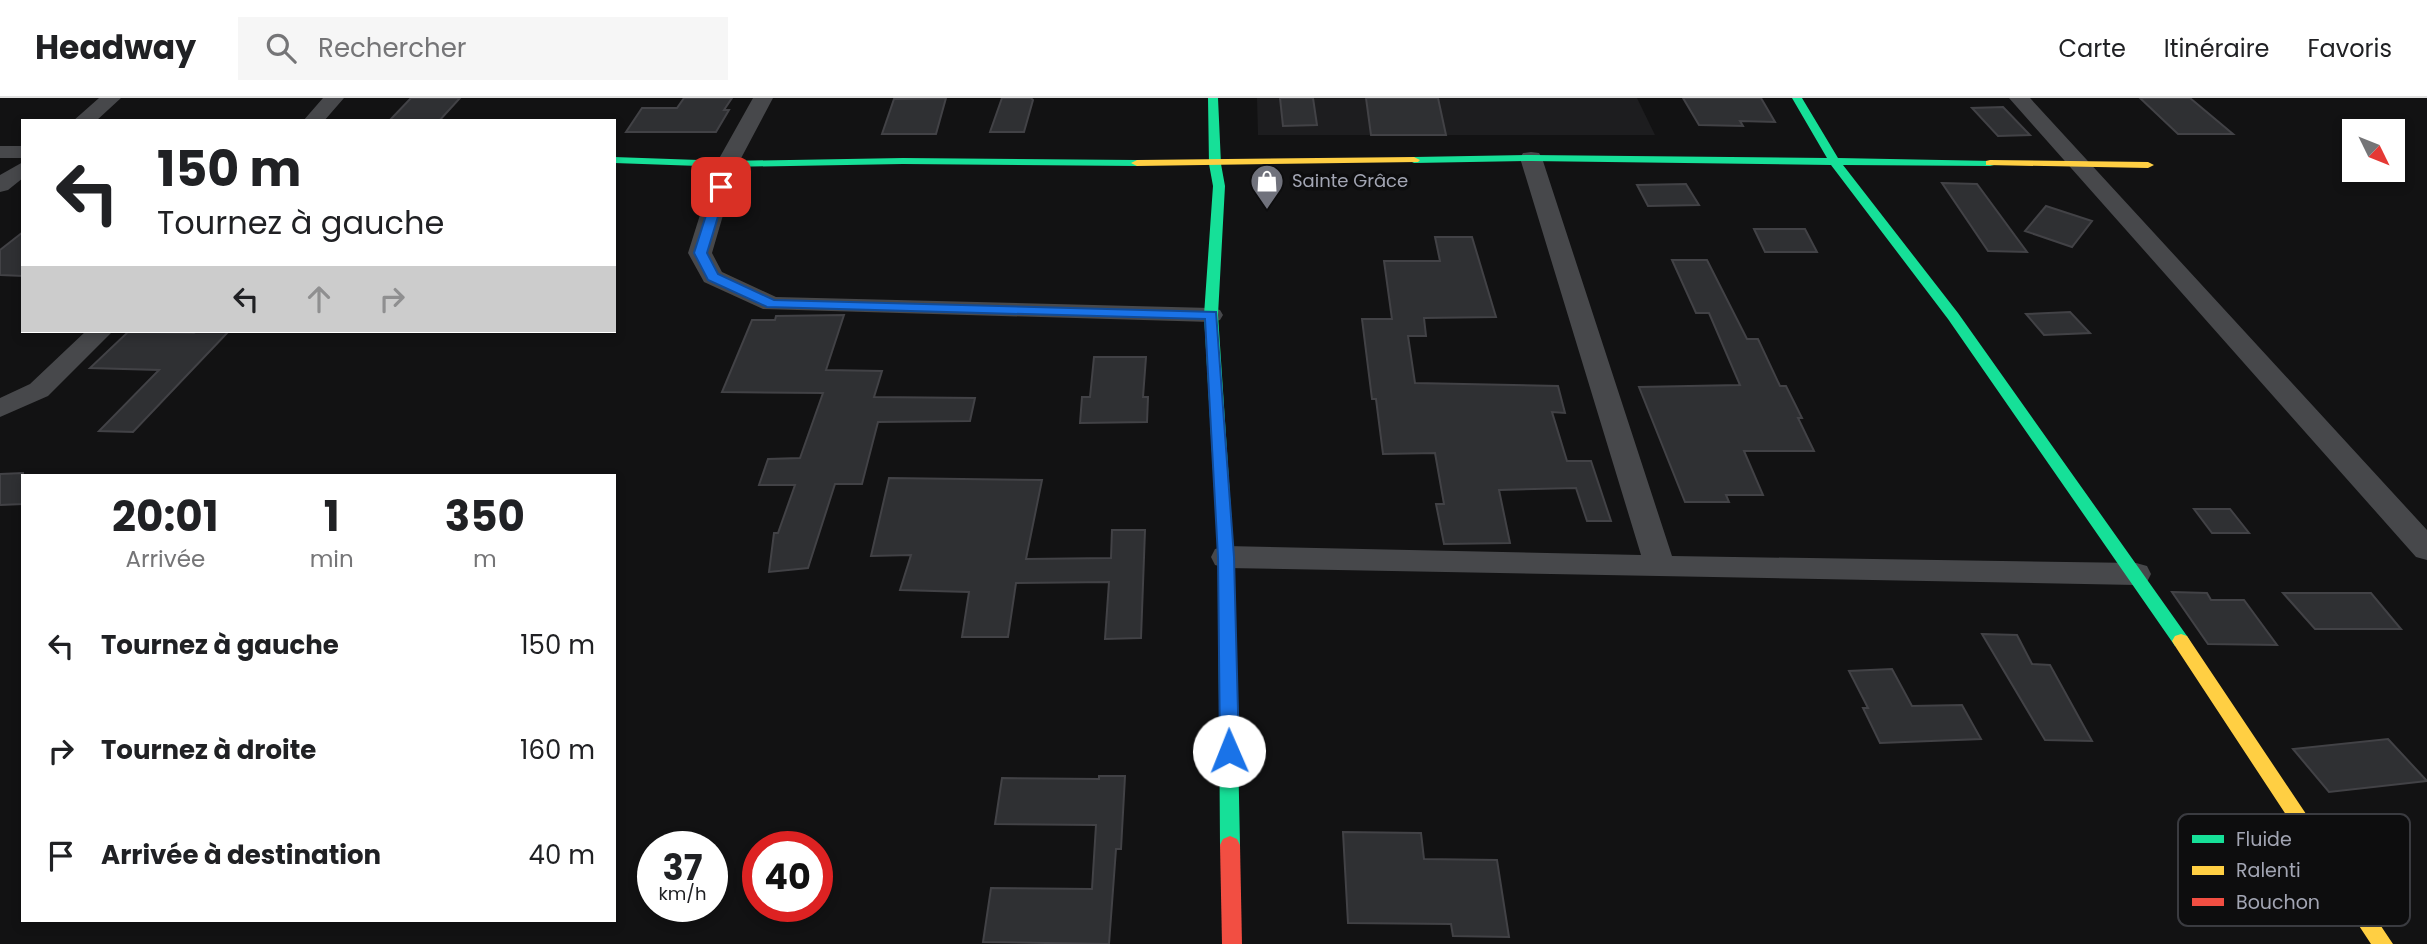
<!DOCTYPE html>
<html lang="fr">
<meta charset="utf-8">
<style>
:root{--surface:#fff;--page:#f6f6f6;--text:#202124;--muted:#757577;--line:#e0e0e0}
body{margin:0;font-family:Poppins,sans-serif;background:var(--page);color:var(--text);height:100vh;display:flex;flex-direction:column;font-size:26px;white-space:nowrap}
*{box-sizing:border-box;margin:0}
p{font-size:23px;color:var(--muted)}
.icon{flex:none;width:38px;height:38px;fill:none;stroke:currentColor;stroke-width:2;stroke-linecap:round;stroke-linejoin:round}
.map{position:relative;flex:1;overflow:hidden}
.side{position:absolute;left:21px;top:376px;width:595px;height:448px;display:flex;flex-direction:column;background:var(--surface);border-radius:0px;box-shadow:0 4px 10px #0003}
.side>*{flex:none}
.banner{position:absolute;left:21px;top:21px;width:595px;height:214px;border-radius:0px;box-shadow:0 4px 10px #0003;background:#fff;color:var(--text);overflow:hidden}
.needle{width:46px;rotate:133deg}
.tools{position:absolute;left:2342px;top:21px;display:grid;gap:14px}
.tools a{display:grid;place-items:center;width:63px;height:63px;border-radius:0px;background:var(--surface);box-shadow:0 4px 10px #0003;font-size:35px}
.speed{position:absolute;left:637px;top:733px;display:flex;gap:14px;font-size:35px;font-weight:700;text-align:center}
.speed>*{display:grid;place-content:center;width:91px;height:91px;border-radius:50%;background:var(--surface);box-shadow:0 4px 10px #0003;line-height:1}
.speed small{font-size:18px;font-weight:400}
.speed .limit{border:10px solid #d22;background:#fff;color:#111}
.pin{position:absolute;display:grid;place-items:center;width:60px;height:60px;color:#fff;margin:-30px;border-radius:14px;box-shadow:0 4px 10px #0006}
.me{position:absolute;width:77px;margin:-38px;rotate:359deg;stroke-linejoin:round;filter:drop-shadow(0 0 5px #0008)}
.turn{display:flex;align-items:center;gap:24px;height:147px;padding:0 21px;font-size:32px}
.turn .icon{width:91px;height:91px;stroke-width:2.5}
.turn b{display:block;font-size:49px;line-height:60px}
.lanes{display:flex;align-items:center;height:66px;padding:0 21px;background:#0003;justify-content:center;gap:35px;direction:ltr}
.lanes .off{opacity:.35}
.eta{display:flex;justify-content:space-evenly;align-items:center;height:119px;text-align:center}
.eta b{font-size:42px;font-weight:700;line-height:49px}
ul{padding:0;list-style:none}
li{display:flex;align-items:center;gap:21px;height:105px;padding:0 21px}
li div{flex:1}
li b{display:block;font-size:26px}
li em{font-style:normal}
header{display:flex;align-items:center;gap:42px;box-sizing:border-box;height:98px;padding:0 35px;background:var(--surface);border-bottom:2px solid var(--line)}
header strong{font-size:33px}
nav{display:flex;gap:38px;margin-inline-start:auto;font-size:24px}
.search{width:490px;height:63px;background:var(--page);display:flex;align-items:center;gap:18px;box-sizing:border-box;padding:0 24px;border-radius:0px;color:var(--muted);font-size:26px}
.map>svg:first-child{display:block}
</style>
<header>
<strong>Headway</strong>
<div class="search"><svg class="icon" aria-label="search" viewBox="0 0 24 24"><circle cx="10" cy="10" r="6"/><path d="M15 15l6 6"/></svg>Rechercher</div>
<nav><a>Carte</a><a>Itinéraire</a><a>Favoris</a></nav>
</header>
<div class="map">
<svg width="2427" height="846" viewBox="0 0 2427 846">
<rect width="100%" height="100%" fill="#121213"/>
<path fill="#1d1d1f" d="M1257,0H1637L1655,37H1258Z"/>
<path fill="#2f3033" stroke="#424246" stroke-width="2" d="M411,0H460L439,23H389Z
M684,0H732L724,12H729L716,34H626L642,10H677Z
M946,0L936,36H882L894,1Z
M1002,0H1031L1033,2L1024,34H990Z
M1280,0H1313L1317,27L1283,28Z
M1366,0H1438L1446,37H1371Z
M1683,0H1761L1775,24L1740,23L1743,28L1699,27Z
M2140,0H2190L2233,36H2178Z
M2003,9L2030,37L1998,38L1972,10Z
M1942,85L1977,86L2027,154L1988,153Z
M1686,86L1699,107L1648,108L1637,87Z
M2046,108L2092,123L2072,149L2025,133Z
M1754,131H1805L1817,154H1765Z
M23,134V178L0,177V152Z
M1435,139H1472L1496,219L1424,220L1426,238H1408L1415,285L1558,288L1565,315L1552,314L1567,363H1591L1611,423H1587L1576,390L1499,392L1510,445L1444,446L1436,406H1444L1435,355L1383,356L1376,301H1372L1362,221H1392L1384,163H1440Z
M1672,162H1707L1747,241H1758L1780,288H1786L1802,320H1798L1814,353H1744L1763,397H1726L1729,404H1685L1639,289L1740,287L1709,215H1696Z
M2070,214L2090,235L2044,237L2026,216Z
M844,217L826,272L882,273L874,299L975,300L970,323L878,324L862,386H835L808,470L769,474L774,435H778L795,387H759L768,361L800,360L823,295L722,294L752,222H775L776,218Z
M197,233H229L133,334L99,333L159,272L90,270L128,234L194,235Z
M1094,259H1146L1143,299H1148L1147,324L1080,325L1082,299H1090Z
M23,375V406L0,407V376Z
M889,380L1042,382L1026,461L1111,460L1112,432H1145L1141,540L1105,541L1109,484L1016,485L1008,539H962L969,494L900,492L911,457L871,458Z
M2194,411H2230L2249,435H2212Z
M2172,494L2207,495L2211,502H2244L2277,547L2208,546Z
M2283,495H2371L2401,531H2315Z
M1982,536L2017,537L2032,566L2050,567L2092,643L2045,642Z
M1892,571L1912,608L1962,607L1981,641L1880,645L1863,610H1868L1849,573Z
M2388,641L2427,683L2329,694L2293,651Z
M1099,678H1125L1121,751H1116L1109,846L983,844L991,790L1092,791L1096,727L995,726L1002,680L1099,681Z
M1343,734L1421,735L1424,761L1497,762L1509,839L1453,838L1451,826L1348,825Z"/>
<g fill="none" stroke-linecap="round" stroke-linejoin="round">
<path fill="#47484b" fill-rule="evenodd" d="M99,0H121L96,23H73Z
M323,0H344L324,23H303Z
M753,0H773L738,66L712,155L722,174L776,199L1211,210L1220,212L1223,217L1220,222L1211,224L763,211L704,184L688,155L716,66Z
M2009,0H2030L2427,432V462L2416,459Z
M0,48H23V60H0Z
M1531,54L1539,55L1542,60L1672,458L2136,465L2147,468L2151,476L2147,484L2136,487L1226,470L1215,467L1211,459L1215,451L1226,448L1641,457L1520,60L1523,55Z
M23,64V80L8,92L0,94V77Z
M86,233H113L48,298L0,319V300L30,286Z"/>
<path fill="#16e098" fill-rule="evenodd" d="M1208,0H1218L1221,66L1225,88L1218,217L1234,459L1240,747L1237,753L1230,756L1223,753L1220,747L1218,459L1204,217L1213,88L1209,66Z
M1792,0H1802L1838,60L1994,63V67L1990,68L1843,67L1958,215L2187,538L2190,543L2187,548H2175L1948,221L1831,67L1531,63L1414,65L1408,62L1414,59L1531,57L1827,60Z
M614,59L727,63L903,60L1137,62L1143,65L1137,68L903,66L727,69L614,65Z"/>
<path fill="#ffcf43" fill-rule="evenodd" d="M1414,59L1420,62L1418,64L1137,68L1131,65L1137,62Z
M1990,62L2148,64L2154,67L2148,70L1986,67V63Z
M2181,536L2187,538L2393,846H2371L2175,548L2172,543L2175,538Z"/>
<path fill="#f24e42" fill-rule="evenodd" d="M1230,738L1237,741L1240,747L1242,846H1222L1220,747L1223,741Z"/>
</g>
<path fill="#1a73e8" stroke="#114b97" stroke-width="2" d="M721,85L727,89L707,155L718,176L774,202L1216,214L1234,459L1239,653L1236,658L1229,660L1223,658L1220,653L1218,459L1205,221L767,209L708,182L694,155L715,89Z"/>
<defs>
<symbol id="shop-pin" viewBox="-11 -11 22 30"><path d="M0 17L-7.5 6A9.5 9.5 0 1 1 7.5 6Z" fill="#70727c" stroke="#0d0d0e"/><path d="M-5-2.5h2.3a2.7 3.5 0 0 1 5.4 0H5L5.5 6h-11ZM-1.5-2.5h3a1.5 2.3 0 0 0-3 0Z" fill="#fff"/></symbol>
</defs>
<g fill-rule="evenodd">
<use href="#shop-pin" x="1248" y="64" width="38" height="52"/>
</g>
<g text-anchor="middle" stroke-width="7" stroke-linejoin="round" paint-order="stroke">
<g font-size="18" fill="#a3a6b4" stroke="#0d0d0e" text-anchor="start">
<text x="1292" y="89">Sainte Grâce</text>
</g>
</g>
<rect x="2178" y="716" width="232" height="112" rx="10" fill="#0d0d0e" stroke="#3a3b40" stroke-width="2"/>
<rect x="2192" y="737" width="32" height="8" fill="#16e098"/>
<rect x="2192" y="768" width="32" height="9" fill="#ffcf43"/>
<rect x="2192" y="800" width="32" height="8" fill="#f24e42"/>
<g font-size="19" fill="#a3a6b4">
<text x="2236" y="748">Fluide</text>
<text x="2236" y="779">Ralenti</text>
<text x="2236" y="811">Bouchon</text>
</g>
</svg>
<div class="tools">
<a><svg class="needle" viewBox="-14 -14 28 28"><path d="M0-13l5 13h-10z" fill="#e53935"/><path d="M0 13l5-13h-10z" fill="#757577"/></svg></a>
</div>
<div class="speed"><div>37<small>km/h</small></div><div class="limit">40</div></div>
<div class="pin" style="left:721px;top:89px;background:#d93025"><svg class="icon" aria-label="arrive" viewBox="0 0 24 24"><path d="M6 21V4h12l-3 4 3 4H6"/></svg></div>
<svg class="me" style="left:1229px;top:653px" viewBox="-20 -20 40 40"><circle r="19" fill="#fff"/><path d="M0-13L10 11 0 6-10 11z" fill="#1a73e8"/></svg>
<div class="banner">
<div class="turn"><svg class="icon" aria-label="left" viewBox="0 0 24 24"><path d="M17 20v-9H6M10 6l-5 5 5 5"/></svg><div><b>150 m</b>Tournez à gauche</div></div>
<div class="lanes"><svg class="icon" aria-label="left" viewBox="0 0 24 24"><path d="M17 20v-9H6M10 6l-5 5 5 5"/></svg><svg class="icon off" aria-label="ahead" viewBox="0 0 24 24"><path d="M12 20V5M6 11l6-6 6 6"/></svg><svg class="icon off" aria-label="right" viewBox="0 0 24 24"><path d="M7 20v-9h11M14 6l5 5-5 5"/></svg></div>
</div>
<section class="side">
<div class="eta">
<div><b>20:01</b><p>Arrivée</p></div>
<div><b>1</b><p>min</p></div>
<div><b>350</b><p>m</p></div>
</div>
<ul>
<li><svg class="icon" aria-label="left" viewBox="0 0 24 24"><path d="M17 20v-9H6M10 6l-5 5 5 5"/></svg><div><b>Tournez à gauche</b></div><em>150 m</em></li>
<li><svg class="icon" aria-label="right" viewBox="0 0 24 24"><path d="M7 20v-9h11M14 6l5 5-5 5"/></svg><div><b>Tournez à droite</b></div><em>160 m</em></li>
<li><svg class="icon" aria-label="arrive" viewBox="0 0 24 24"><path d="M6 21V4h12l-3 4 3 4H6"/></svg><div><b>Arrivée à destination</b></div><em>40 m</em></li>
</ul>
</section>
</div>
